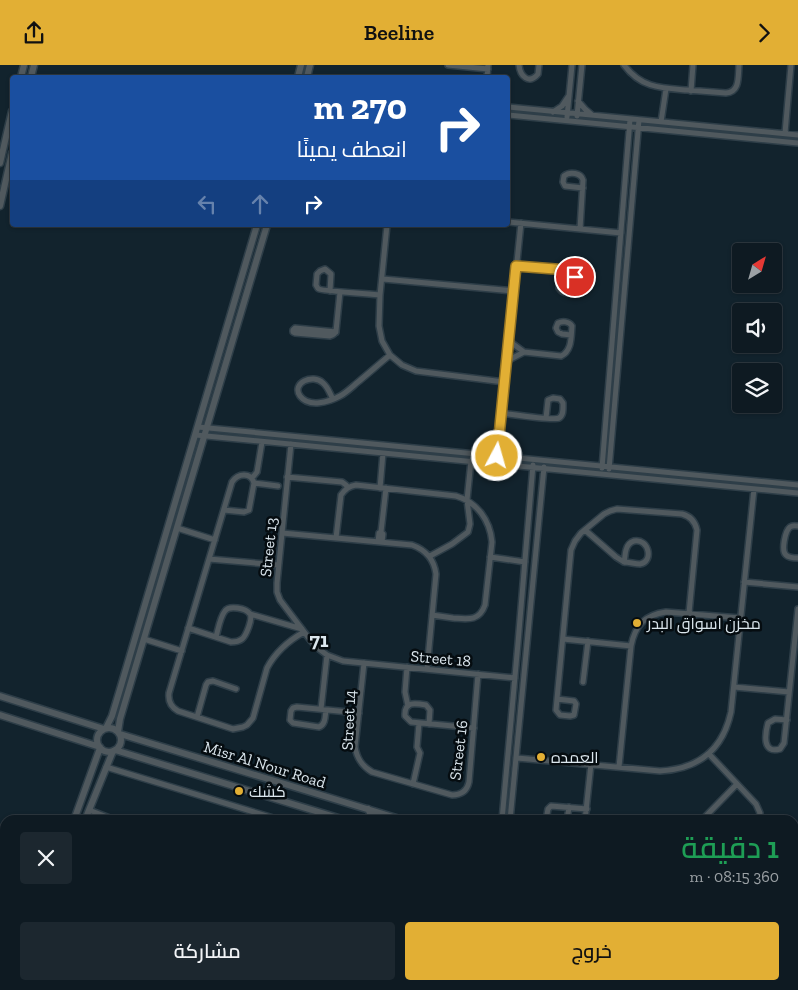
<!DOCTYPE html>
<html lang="ar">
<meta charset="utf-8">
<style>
:root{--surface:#0e1a22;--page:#1c272f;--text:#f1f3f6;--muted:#9ba1a5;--line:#2e3840;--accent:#e2af34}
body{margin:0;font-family:"Zilla Slab",Cairo,serif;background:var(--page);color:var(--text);direction:rtl;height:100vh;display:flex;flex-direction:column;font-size:19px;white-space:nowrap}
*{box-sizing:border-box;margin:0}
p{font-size:16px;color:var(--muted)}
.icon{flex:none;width:28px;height:28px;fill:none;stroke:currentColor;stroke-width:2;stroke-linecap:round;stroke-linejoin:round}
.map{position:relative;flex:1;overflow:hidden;direction:ltr}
.panel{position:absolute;left:0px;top:750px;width:799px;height:175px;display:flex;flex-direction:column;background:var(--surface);border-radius:15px 15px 0 0;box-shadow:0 1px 4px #0004,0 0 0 1px var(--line);direction:rtl}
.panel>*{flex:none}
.top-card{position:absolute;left:10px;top:10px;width:500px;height:152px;border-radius:5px;box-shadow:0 1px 4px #0004,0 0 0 1px var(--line);direction:rtl;background:#1a4fa0;color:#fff;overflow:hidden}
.needle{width:32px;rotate:37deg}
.fabs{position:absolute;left:732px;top:178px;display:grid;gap:10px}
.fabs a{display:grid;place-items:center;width:50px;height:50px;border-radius:5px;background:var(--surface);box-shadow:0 1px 4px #0004,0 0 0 1px var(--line);font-size:25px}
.pin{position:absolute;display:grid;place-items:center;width:42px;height:42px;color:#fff;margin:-21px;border:2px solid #fff;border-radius:50%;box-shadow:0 1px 5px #0007}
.me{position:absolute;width:55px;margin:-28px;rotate:6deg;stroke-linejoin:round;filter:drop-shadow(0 0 4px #0008)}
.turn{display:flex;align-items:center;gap:18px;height:105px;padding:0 20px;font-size:22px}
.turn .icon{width:65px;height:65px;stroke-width:2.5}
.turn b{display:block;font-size:35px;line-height:42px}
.lanes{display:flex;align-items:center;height:48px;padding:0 20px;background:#0003;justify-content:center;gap:25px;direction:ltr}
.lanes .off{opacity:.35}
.round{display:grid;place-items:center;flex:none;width:52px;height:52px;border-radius:5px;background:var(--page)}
.head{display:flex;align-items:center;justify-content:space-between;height:85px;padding:0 20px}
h1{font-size:30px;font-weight:600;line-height:38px;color:#1e9e55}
.action{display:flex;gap:10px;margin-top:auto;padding:10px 20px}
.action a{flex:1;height:58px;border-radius:5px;background:var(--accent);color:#111;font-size:20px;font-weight:600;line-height:58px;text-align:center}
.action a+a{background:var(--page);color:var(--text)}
header{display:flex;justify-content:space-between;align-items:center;height:65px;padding:0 20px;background:var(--accent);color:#111;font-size:22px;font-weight:600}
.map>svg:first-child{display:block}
</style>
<header><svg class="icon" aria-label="forward" viewBox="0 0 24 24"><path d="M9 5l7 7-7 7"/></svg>Beeline<svg class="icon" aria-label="share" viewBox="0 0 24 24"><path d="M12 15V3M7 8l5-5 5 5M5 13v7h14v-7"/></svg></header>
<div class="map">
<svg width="798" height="925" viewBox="0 0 798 925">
<rect width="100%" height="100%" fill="#12232d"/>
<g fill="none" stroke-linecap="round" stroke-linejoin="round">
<defs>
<path id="minor" d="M448,0L488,4
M519,0C520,11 529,20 538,9L539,0
M624,0C641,23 661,23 687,25C700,26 713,27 726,28C740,27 738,12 739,0
M487,12L488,0
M691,26L693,0
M578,36L585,44L592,50
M508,42L798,70
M553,47L562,41L568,32
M508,50L798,78
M577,51L582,0
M567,52L572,0
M661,57L666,24
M785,68L791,0
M508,157L621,168
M387,160L380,230L379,261L382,276L390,290L402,300L416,306L504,317
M580,164L583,115C581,108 570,106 564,111L563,117L565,121L583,123
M516,201L567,205C577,209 577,220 571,227C565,229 562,228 559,223L560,204
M383,214L514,226
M330,226L331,209L325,204L320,206L317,209L316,220C317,221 317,223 319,224C322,226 372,229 380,230
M336,267L295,263L293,265V267L295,268L330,271C333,270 335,269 336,266L340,227
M509,276L524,287L561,291C572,286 571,272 572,261C569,256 562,256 558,258L556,263L558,267L562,269L571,270
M507,296L524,287
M333,334C330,329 328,322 323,318C313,308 291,318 300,331C309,343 329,337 340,331C346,328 352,322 358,317C369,308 379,299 390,290
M501,348C510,349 554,356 559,353C564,350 563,343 563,338L560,334L553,333L548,335L546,353
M198,362L798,420
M196,370L798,428
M291,379L277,518V527L280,535L311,576L319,584L327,590L343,596L515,613
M496,399L521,158
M602,403L630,54
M609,404L639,55
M287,412L342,417L346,420L348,423
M252,413L257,407L262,377
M254,418L278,421
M380,423L383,388
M224,445L244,447L249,445L254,418C251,407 238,408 232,417L169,628C168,636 171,642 178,646L233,664L243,662L247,660L253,653L267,603C276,586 288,576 304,567
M798,461C795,461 793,460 790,462C785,466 781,486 786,490C789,493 794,493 798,493
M177,463L215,475
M585,465L616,492L624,497C625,493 625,488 626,485C627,481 630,477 634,476C649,473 654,497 640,499C635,499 629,497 624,497
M381,467L386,423
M282,468L412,480C426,485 434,494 436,509L427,604
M336,473L341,430C345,424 349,421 356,420L456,431C477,437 490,455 492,477L485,540C479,557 467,554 453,553C446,552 439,551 432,550
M378,477L379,468L381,467L383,469L382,477
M430,491L452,479L468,467L470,459L467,435L471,396
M490,492L525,497
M209,494L278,500
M744,517L798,522
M250,549L302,564
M188,563L231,577C235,577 238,577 242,574C246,571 253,554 250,549C246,543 229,540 225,546C220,552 218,565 216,572
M144,574L182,586
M563,574L631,581
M364,598L355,682C357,694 362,701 372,707L452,730C461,730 467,726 469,717L478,609
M407,602L405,627L408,641
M583,617L588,576
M734,622L789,627
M557,634L574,636L576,639L574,650L570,651L560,650L556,645L557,634L571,485L575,476L581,468L604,449L610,446L617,444L682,449C690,451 695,456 697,465L689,548
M321,644L327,590
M326,645C325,651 326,659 319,662L293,658L290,655L291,646L293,643L297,642L359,648
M197,652L206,620L208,617L213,616L236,624
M787,655L775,654L768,658C765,669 762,689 780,684L784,678L798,544
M429,659L430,645L426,640C415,638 404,636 405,651L411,657L474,663
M709,689L756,739L760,748L758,755
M517,693L660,706C699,704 723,684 731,647L754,424
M106,702L280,755
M619,702L631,581C635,560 645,550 666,547L740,553
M413,719L420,688L417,682L419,658
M89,745L115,755
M502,755L518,578L533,400
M510,755L544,402
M546,755L548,744L551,741L587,744
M567,755L569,742
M585,755L591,699
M702,755L737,719
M794,761H798
M794,859L798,848
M70,925L72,920
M121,925L123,920
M362,925L363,920
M396,925L398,920
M451,925L453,920
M463,925L465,920"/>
<path id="tertiary" d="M21,12L24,0
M31,12L34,0
M298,12L301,0
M307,12L310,0
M0,98L12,46
M0,141L12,88
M0,631L104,664
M0,650L100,682
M106,663L112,651L121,621L257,160
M97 675a12 12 0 1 1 24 0a12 12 0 1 1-24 0Z
M118,667L120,654L267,160
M120,669L403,755
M115,685L345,755
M368,744L370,748V755
M74,755L100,683
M85,755L113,686
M794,872L798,873
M794,890L798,891
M8,925L10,920
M20,925L22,920"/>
</defs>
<use href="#minor" stroke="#2e3e48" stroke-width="8"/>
<use href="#tertiary" stroke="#2e3e48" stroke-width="9"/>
<use href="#minor" stroke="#50595e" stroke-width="5"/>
<use href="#tertiary" stroke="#50595e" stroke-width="6"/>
</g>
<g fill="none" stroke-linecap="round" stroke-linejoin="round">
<defs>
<path id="route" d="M497,391L516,201L568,205L572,207L575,212"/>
</defs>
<use href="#route" stroke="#937222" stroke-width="12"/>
<use href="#route" stroke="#e2af34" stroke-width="9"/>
</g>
<g fill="#e2af34" stroke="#050c10" stroke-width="2">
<circle cx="637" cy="558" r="5"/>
<circle cx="541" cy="692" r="5"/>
<circle cx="239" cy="726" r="5"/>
</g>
<g text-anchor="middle" stroke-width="5" stroke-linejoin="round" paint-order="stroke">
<g font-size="16" fill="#dbe6ed" stroke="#050c10">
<text transform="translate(268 482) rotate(-84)" y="6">Street 13</text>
<text transform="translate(441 593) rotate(5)" y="6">Street 18</text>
<text transform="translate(348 655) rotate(-87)" y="6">Street 14</text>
<text transform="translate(458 685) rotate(-83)" y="6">Street 16</text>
<text transform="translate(265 699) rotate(17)" y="6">Misr Al Nour Road</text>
</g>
<g font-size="16" fill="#dbe6ed" stroke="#050c10" text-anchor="start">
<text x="647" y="564">مخزن اسواق البدر</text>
<text x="551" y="698">العمده</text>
<text x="249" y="732">كشك</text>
</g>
<g font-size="21" font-weight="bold" fill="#dbe6ed" stroke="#050c10">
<text x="319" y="582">71</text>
</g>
</g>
</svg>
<div class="fabs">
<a><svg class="needle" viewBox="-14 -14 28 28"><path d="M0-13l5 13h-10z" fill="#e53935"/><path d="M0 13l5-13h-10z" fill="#9ba1a5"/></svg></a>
<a><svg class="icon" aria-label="sound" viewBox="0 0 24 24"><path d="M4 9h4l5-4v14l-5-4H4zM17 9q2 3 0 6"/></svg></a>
<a><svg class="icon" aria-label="layers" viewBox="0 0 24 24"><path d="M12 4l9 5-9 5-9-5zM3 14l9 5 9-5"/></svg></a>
</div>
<div class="pin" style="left:575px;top:212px;background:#d93025"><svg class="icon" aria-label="arrive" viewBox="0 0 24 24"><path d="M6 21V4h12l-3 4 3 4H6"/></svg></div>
<svg class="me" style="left:497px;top:391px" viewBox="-20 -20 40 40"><circle r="17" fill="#e2af34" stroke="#fff" stroke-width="3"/><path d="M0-11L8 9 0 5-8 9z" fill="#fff"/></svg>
<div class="top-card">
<div class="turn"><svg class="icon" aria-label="right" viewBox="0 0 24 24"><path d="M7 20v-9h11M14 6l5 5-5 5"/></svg><div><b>270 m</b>انعطف يمينًا</div></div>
<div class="lanes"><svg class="icon off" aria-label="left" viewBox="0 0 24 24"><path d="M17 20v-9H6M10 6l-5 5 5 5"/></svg><svg class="icon off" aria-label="ahead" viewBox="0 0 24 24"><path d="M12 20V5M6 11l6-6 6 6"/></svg><svg class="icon" aria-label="right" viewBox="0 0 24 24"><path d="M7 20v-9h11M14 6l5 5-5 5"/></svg></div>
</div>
<section class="panel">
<div class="head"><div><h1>1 دقيقة</h1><p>360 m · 08:15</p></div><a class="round"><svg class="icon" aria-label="close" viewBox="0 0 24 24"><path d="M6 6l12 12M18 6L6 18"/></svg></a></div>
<div class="action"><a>خروج</a><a>مشاركة</a></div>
</section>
</div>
